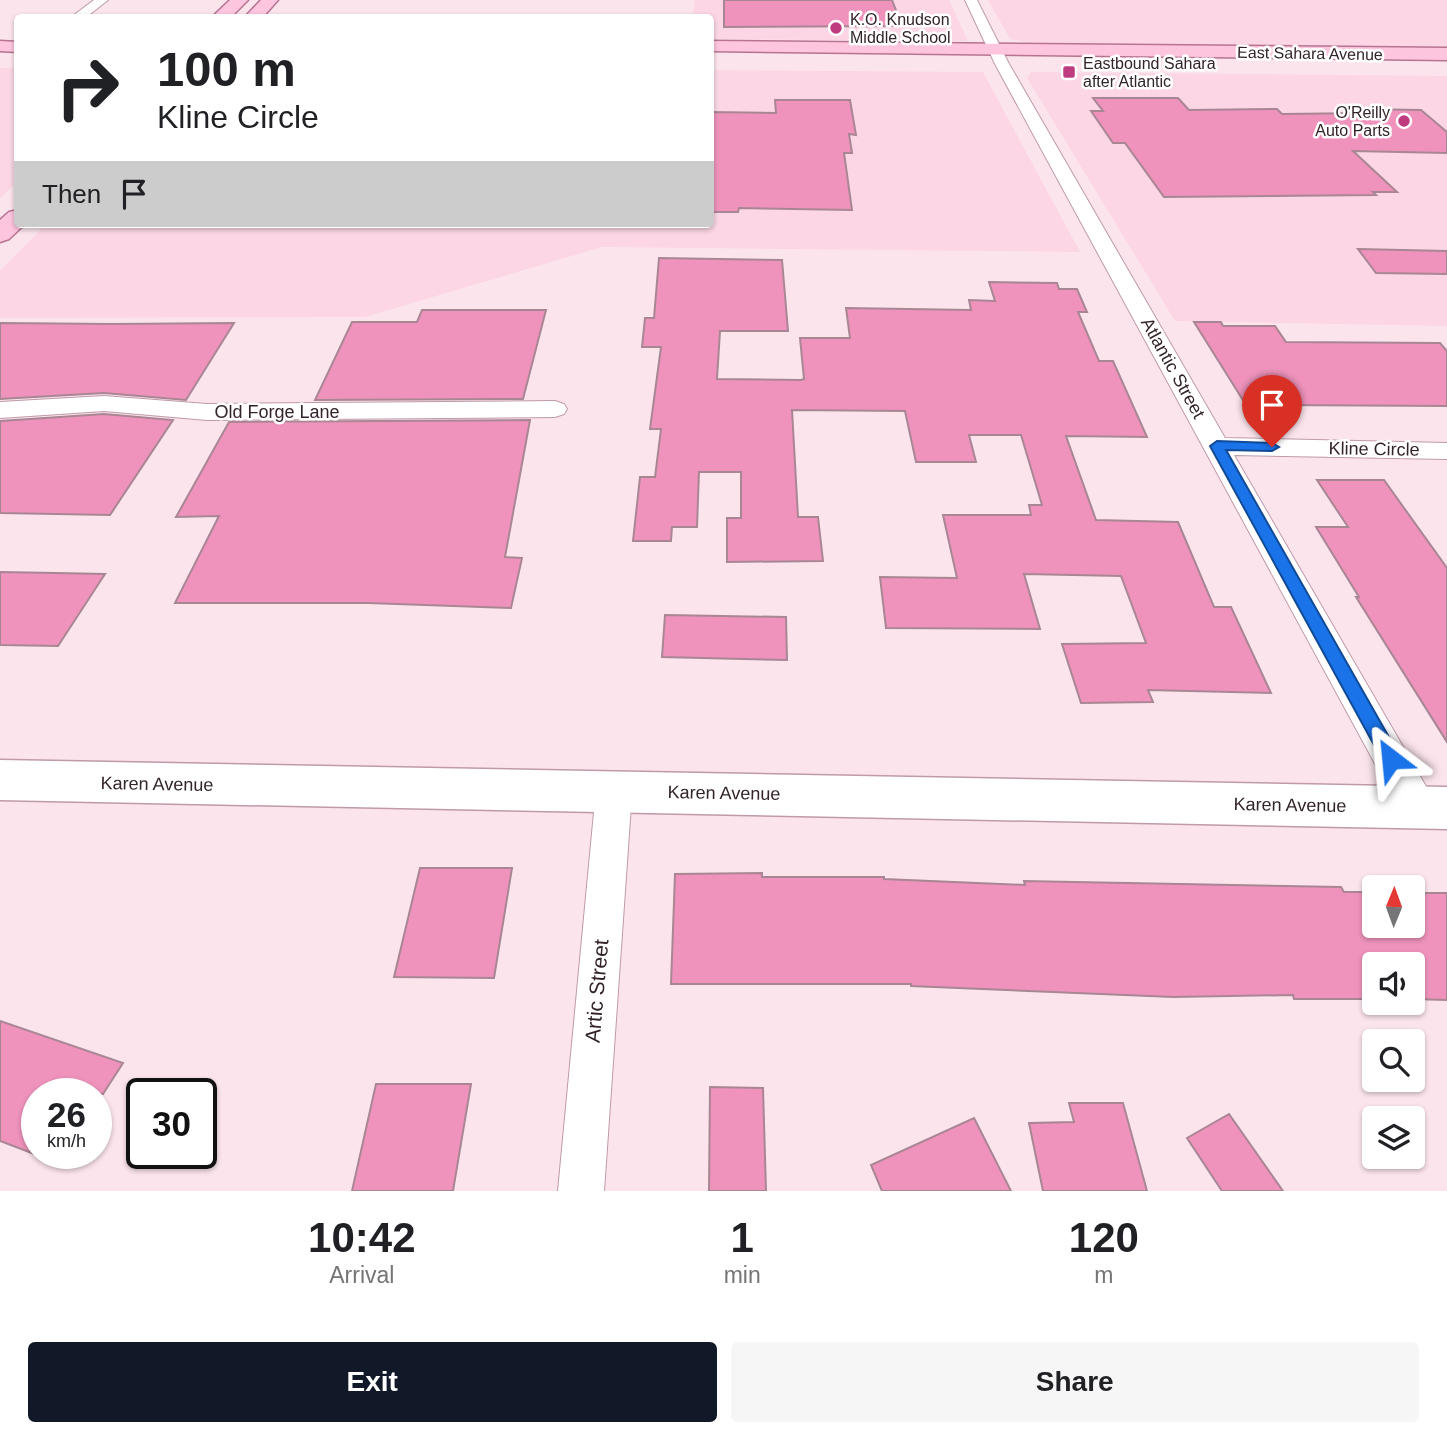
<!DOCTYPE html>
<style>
:root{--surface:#fff;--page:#f6f6f6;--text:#202124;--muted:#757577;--accent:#111827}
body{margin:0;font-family:Arial,sans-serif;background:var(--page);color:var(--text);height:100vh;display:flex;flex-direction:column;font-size:26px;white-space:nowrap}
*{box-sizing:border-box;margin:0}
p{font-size:23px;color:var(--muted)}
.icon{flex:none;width:38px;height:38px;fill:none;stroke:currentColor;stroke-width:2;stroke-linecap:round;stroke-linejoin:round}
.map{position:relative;height:1191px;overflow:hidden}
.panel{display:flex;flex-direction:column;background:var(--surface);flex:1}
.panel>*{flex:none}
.banner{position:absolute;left:14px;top:14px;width:700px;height:214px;border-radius:7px;box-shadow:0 2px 5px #0004;background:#fff;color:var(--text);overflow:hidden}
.needle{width:46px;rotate:1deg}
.tools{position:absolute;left:1362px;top:875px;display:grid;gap:14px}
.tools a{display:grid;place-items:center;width:63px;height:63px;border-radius:7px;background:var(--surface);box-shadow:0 2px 5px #0004;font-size:35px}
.speed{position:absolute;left:21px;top:1078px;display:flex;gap:14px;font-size:35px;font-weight:700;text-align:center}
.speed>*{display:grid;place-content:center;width:91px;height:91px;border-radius:50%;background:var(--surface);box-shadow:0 2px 5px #0004;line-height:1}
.speed small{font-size:18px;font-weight:400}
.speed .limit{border:4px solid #111;border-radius:10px;background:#fff;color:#111}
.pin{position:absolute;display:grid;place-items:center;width:60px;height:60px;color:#fff;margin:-72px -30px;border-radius:50% 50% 50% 0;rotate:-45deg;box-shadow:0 0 7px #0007}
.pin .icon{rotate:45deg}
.me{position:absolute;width:77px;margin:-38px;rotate:331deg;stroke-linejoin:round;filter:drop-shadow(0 0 5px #0008)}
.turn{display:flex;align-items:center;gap:24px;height:147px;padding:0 28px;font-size:32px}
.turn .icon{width:91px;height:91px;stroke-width:2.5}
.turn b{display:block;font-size:49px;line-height:60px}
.then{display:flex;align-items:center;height:66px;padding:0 28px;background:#0003;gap:14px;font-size:26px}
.eta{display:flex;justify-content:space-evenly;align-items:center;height:119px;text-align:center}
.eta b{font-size:42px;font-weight:800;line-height:49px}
.primary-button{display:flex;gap:14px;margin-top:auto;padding:14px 28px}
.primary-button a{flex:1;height:80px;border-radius:7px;background:var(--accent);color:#fff;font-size:28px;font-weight:800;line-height:80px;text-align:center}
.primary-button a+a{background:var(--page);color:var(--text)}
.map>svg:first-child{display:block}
</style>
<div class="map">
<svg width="1447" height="1191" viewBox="0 0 1447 1191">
<rect width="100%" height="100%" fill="#fce4ed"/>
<path fill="#fcd6e5" d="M695,0H949L968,41L711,39L710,18H693Z
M988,0H1447V48L1030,43L1010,39Z
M0,68H18L17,182L0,198Z
M711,70L983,72L1080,252L602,247L365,317L0,318V271L46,224H710Z
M1031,72L1447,76V326L1175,321L1027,78Z"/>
<path fill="#ef93bc" stroke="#a98694" stroke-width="2" d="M724,0H892L902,26L724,27Z
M1093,98H1178L1189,110L1277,109L1282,114L1366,113L1362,109L1421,110L1447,132V153L1353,151L1397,192H1373L1376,195L1164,197L1125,143H1113L1091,111H1103Z
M775,100H850L856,135L849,134L852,153H844L852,210L739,208L738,212H710V112L776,113Z
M1358,249L1447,251V274L1376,273Z
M659,258L782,260L788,331H720L717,379L801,380L804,379L800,338H850L846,308L971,310L969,300L995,301L989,282L1057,283L1059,289H1077L1087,312H1078L1099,361H1113L1147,437L1066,436L1096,520L1178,522L1214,607H1231L1271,693L1148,690L1153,702L1081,703L1062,644L1146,643L1121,576L1024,574L1040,629L886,628L880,577L957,578L943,515H1031L1029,505H1042L1021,435H969L976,462H916L905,411L792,410L798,517H818L823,561L727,562V518H741V472H699L697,527H672L671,541H633L640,477H655L661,429H650L661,347H642L645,318H654Z
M422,310H546L523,399L315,400L352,322H417Z
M1194,322H1221L1223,326H1275L1286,342L1440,343L1447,351V406L1246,405Z
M0,323L112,324L234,323L186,400L104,393L0,399Z
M104,414L173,420L110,515L0,513V421Z
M530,420L505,557L522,558L511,608L368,603H175L219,516L176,517L229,422Z
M1317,480H1384L1447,568V742L1356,597H1359L1316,527H1348Z
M0,572L55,573L105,574L58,646L0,645Z
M665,615L786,617L787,660L662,657Z
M420,868H512L494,978L394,977Z
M762,873V877H884V879L1025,885L1024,881L1341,887L1344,892H1374V926H1412V893H1447V1000L1412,999V964H1374V999H1294L1293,995L1173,997L911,986V984H671L675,874Z
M0,1021L123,1063L103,1094H37V1155L0,1141Z
M376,1084H471L453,1191H352Z
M710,1087L763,1088L766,1191H709Z
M1069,1103H1123L1147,1191H1043L1029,1123L1074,1122Z
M1229,1114L1283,1191H1222L1187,1138Z
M974,1118L1011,1191H882L871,1165Z"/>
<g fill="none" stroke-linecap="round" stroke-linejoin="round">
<defs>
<path id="minor" d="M94,0H108L85,18H70Z
M965,0H977L1009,64L1225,438L1447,443V459L1234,455L1431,795L1436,807L1431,819L1418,823L1405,819L995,64Z
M104,396L207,404L555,401L564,404L567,409L564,414L555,417L207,420L104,411L0,418V402Z
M614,775L627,780L632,791L604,1191H558L596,791L601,780Z"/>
<path id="tertiary" d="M0,760L1447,787V829L0,800Z"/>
<path id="primary" d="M230,0H248L230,18H211Z
M261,0H278L262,18H244Z
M0,41L18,42V52L0,51Z
M710,41L1447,48V60L710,51Z
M18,210V224H25L9,239L0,242V220L9,212Z"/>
</defs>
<use href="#minor" stroke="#bf9aa9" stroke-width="2"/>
<use href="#tertiary" stroke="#bf9aa9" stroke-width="3"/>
<use href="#primary" stroke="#b77491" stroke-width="3"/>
<use href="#minor" fill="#fff" fill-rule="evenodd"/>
<use href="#tertiary" fill="#fff" fill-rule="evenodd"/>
<use href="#primary" fill="#fec5df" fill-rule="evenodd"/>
</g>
<path fill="#1a73e8" stroke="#114b97" stroke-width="2" d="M1217,441L1272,443L1279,447L1272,451L1226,450L1398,753L1401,759L1398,765L1391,767L1385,765L1210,446Z"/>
<g fill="#bf3b80" stroke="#fff" stroke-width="2.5">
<circle cx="836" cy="28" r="7"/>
<rect x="1062" y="65" width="14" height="14" rx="3.5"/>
<circle cx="1404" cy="121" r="7"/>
</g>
<g text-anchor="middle" stroke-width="5" stroke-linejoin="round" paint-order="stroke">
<g font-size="16" fill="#33242a" stroke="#fff" text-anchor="start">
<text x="850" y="25">K.O. Knudson<tspan x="850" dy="18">Middle School</tspan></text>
<text x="1083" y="69">Eastbound Sahara<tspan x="1083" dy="18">after Atlantic</tspan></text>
<text x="1390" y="118" text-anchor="end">O'Reilly<tspan x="1390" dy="18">Auto Parts</tspan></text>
</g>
<g font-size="16" fill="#33242a" stroke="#fff">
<text transform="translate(1310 53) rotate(1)" y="6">East Sahara Avenue</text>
</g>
<g font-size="18" fill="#33242a" stroke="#fff">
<text transform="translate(1173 368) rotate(61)" y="6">Atlantic Street</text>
<text x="277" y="418">Old Forge Lane</text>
<text transform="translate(1374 449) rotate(1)" y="6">Kline Circle</text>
<text transform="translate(157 784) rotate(1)" y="6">Karen Avenue</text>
<text transform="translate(724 793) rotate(1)" y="6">Karen Avenue</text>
<text transform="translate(1290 805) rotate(1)" y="6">Karen Avenue</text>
</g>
<g font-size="21" fill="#33242a" stroke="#fff">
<text transform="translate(597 991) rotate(-85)" y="7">Artic Street</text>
</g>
</g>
</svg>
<div class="tools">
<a><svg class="needle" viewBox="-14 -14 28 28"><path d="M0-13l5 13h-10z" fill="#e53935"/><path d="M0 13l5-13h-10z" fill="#757577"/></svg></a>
<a><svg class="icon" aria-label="sound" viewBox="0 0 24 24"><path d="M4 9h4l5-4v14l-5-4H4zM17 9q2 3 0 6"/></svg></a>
<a><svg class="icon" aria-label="search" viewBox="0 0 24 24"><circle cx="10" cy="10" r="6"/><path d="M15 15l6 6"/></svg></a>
<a><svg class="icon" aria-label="layers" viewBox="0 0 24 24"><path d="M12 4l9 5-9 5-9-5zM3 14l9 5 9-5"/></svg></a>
</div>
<div class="speed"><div>26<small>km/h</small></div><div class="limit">30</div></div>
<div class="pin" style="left:1272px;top:447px;background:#d93025"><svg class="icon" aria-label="arrive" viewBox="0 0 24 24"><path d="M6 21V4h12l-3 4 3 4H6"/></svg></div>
<svg class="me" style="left:1391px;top:759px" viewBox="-20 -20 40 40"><path d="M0-17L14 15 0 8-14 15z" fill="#1a73e8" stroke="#fff" stroke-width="4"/></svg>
<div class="banner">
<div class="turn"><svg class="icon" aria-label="right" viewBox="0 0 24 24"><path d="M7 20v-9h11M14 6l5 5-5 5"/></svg><div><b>100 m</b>Kline Circle</div></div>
<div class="then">Then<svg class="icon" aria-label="arrive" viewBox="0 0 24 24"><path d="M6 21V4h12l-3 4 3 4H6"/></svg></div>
</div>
</div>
<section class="panel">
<div class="eta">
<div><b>10:42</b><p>Arrival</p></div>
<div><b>1</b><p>min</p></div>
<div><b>120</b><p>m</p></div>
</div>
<div class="primary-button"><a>Exit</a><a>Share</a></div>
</section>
